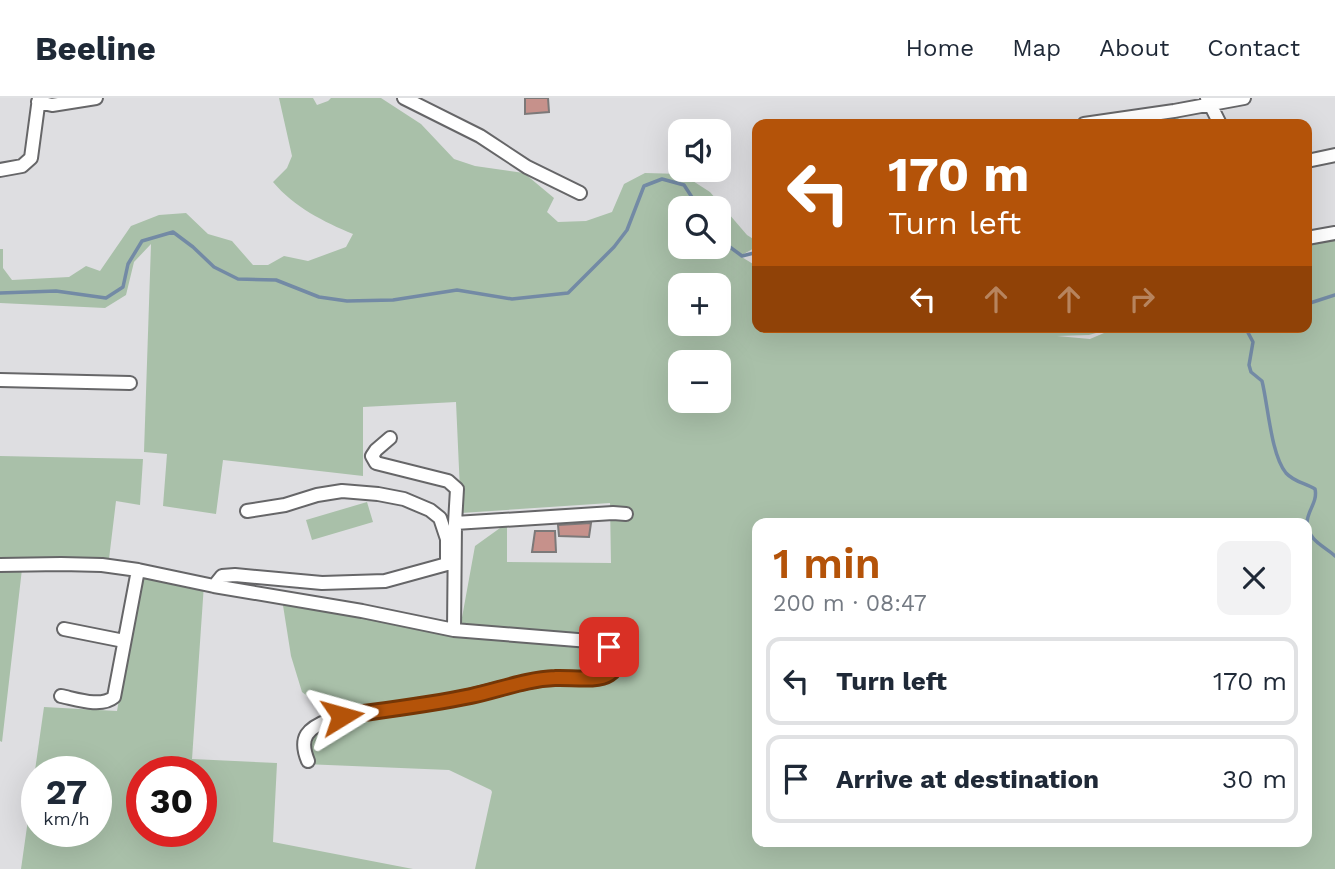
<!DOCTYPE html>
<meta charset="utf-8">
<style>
:root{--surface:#fff;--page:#f2f2f3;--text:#1f2937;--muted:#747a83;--line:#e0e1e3;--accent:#b45309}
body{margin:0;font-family:"Work Sans",sans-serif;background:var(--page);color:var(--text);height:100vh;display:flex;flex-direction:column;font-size:26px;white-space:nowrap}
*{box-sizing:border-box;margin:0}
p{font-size:23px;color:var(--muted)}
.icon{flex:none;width:38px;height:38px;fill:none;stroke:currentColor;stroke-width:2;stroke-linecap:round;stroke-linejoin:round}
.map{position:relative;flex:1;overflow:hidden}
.drawer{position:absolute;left:752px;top:420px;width:560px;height:329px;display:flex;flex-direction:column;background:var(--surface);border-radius:14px;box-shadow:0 7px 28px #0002}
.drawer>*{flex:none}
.banner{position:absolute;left:752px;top:21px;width:560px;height:214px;border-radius:14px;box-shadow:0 7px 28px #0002;background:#b45309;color:#fff;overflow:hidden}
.controls{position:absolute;left:668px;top:21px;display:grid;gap:14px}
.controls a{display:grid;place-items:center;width:63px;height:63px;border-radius:14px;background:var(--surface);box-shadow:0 7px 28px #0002;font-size:35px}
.speed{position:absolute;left:21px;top:658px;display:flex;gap:14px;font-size:35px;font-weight:700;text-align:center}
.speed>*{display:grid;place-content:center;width:91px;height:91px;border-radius:50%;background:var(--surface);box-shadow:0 7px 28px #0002;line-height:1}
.speed small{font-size:18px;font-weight:400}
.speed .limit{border:10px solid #d22;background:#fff;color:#111}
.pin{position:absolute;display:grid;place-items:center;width:60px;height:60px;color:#fff;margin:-30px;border-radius:14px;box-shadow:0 4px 10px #0006}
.me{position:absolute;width:77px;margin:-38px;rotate:82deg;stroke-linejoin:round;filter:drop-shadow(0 0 5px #0008)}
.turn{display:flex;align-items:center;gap:24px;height:147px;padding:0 21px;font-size:32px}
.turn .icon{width:91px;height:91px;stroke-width:2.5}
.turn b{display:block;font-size:49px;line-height:60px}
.lanes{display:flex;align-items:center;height:66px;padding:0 21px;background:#0003;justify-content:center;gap:35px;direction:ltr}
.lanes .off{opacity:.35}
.round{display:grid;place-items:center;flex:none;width:74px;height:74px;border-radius:14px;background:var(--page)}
.summary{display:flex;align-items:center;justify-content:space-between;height:119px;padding:0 21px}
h1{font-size:42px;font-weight:600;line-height:52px;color:var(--accent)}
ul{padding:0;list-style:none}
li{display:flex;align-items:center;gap:21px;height:88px;margin:0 14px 10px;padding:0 7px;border:4px solid var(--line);border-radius:14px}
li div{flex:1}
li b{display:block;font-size:26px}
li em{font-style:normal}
header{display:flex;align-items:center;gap:42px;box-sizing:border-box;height:98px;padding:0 35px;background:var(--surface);border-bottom:2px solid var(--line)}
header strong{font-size:33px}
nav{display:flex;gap:38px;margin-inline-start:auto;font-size:24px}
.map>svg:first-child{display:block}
</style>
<header>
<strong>Beeline</strong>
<nav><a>Home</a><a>Map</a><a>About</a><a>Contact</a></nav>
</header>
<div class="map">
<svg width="1335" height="771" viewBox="0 0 1335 771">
<rect width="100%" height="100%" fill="#dedee1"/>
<path fill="#a9c0a9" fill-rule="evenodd" d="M279,0H313L317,7L328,3L331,0H381L421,26L454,61L475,68L524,75L554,100L547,114L558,124L586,123L612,114L624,86L645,75L682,76L710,94L747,137L758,144V148L740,158L758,169V229H1110V231L1089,237L1057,238L1090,241L1111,232L1113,229H1307V147L1335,141V771H475L492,694L491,692L449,672L304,666C303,638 297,629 325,617L320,608L302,594L291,558L282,501L459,536L475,448L507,425V464L611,465L610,405L461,415L456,304L363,309V378L223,362L216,416L163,408L167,356L144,354L151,146L134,164L126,197L105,210L0,205V151H3V170L12,182L69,179L86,168L100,173L131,128L159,117L186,115L208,136L232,143L253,167H268L284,158L308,163L346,149L353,136C324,124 294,109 273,84L287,70L292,58ZM681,110H719V149H681ZM681,187H719V226H681ZM681,264H719V303H681ZM758,425H1307V744H758Z
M1178,19L1180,26H1122Z
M0,358L143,361L140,407L116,403L109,461L57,460L0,461Z
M367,404L373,424L312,442L306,422Z
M22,471L2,644L0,643V472Z
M142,474L204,486L192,661L277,665L273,744L413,771H21L44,609L117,613ZM37,674H96V733H37ZM142,674H201V733H142Z"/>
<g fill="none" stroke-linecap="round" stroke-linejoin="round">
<path stroke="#738aa5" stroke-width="3.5" d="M719,141L742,158L758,154
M0,195L56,193L106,200L123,189L128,166L142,143L173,134L193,149L214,169L238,181L276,182L319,199L347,203L393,202L457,192L512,201L568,195L614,149L627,132L644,88L662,81L684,87L699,110
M1307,206L1335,197
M1245,229L1253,244L1249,267L1251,274L1262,283C1268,307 1271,357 1286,375C1294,384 1305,385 1315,391C1318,404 1307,413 1307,425
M1307,426C1309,443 1324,448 1335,458"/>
</g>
<path fill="#c6918b" stroke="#7c7979" stroke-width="2" d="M525,0H548L549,14L525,16Z
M591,425L589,439L559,438L558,427Z
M535,433H555L556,454H532Z"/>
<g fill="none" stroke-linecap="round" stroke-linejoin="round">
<defs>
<path id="street" d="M404,0L480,38L527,69L580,95
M1207,0L1220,26
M38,4L52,7L96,0
M1084,26L1174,13L1244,0
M1307,63L1335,57
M0,72L22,68L31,60L39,0
M1307,140L1335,135
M0,282L130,285
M390,340L376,352L372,358L376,365L448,383L457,391L455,425L454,532
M455,425L613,415L626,416
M0,467L61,466L102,467L138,472L214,488L362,513L454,532L602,544C613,551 624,567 608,577C595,584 561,579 544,581C511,586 478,597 445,603C406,610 367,613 329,622C308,630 298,639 308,663
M214,488L222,478L235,477L322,485L385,483L447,466V441L440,420L430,412L404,401L378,396L342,393L317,397L285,407L247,413
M64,531L124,543
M61,598C76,601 101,610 114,599L138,472"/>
</defs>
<use href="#street" stroke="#666668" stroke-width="16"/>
<use href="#street" stroke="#fff" stroke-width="12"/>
</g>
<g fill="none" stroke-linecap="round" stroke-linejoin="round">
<defs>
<path id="route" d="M342,618C385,612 428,607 471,598C499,592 527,581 555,580C570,579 597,584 609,576C620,569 616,557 609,549"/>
</defs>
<use href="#route" stroke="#753606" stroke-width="18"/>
<use href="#route" stroke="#b45309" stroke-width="12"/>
</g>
</svg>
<div class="controls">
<a><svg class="icon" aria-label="sound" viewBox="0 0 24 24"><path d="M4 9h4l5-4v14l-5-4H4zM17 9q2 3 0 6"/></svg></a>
<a><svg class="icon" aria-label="search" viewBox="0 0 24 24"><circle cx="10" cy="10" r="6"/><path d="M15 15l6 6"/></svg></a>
<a>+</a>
<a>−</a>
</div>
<div class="speed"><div>27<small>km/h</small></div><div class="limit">30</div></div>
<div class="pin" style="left:609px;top:549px;background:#d93025"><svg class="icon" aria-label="arrive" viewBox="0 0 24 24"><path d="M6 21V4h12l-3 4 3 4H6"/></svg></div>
<svg class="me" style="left:342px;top:618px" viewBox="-20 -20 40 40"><path d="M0-17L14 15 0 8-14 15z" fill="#b45309" stroke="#fff" stroke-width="4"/></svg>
<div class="banner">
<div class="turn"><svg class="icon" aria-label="left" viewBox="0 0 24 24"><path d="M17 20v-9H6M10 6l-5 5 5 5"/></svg><div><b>170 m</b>Turn left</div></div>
<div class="lanes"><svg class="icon" aria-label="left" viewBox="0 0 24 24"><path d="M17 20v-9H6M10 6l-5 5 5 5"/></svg><svg class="icon off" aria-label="ahead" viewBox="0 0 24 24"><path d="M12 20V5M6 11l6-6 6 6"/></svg><svg class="icon off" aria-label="ahead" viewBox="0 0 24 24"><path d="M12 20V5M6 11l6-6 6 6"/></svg><svg class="icon off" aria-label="right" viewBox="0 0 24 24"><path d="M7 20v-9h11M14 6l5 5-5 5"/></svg></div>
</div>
<section class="drawer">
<div class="summary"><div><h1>1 min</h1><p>200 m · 08:47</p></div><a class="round"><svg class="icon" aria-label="close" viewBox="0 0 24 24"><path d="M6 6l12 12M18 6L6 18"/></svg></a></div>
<ul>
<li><svg class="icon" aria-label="left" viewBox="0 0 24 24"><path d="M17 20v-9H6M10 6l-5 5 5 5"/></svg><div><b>Turn left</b></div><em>170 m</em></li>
<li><svg class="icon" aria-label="arrive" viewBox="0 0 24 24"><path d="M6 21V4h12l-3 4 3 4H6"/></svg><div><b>Arrive at destination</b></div><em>30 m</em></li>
</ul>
</section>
</div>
